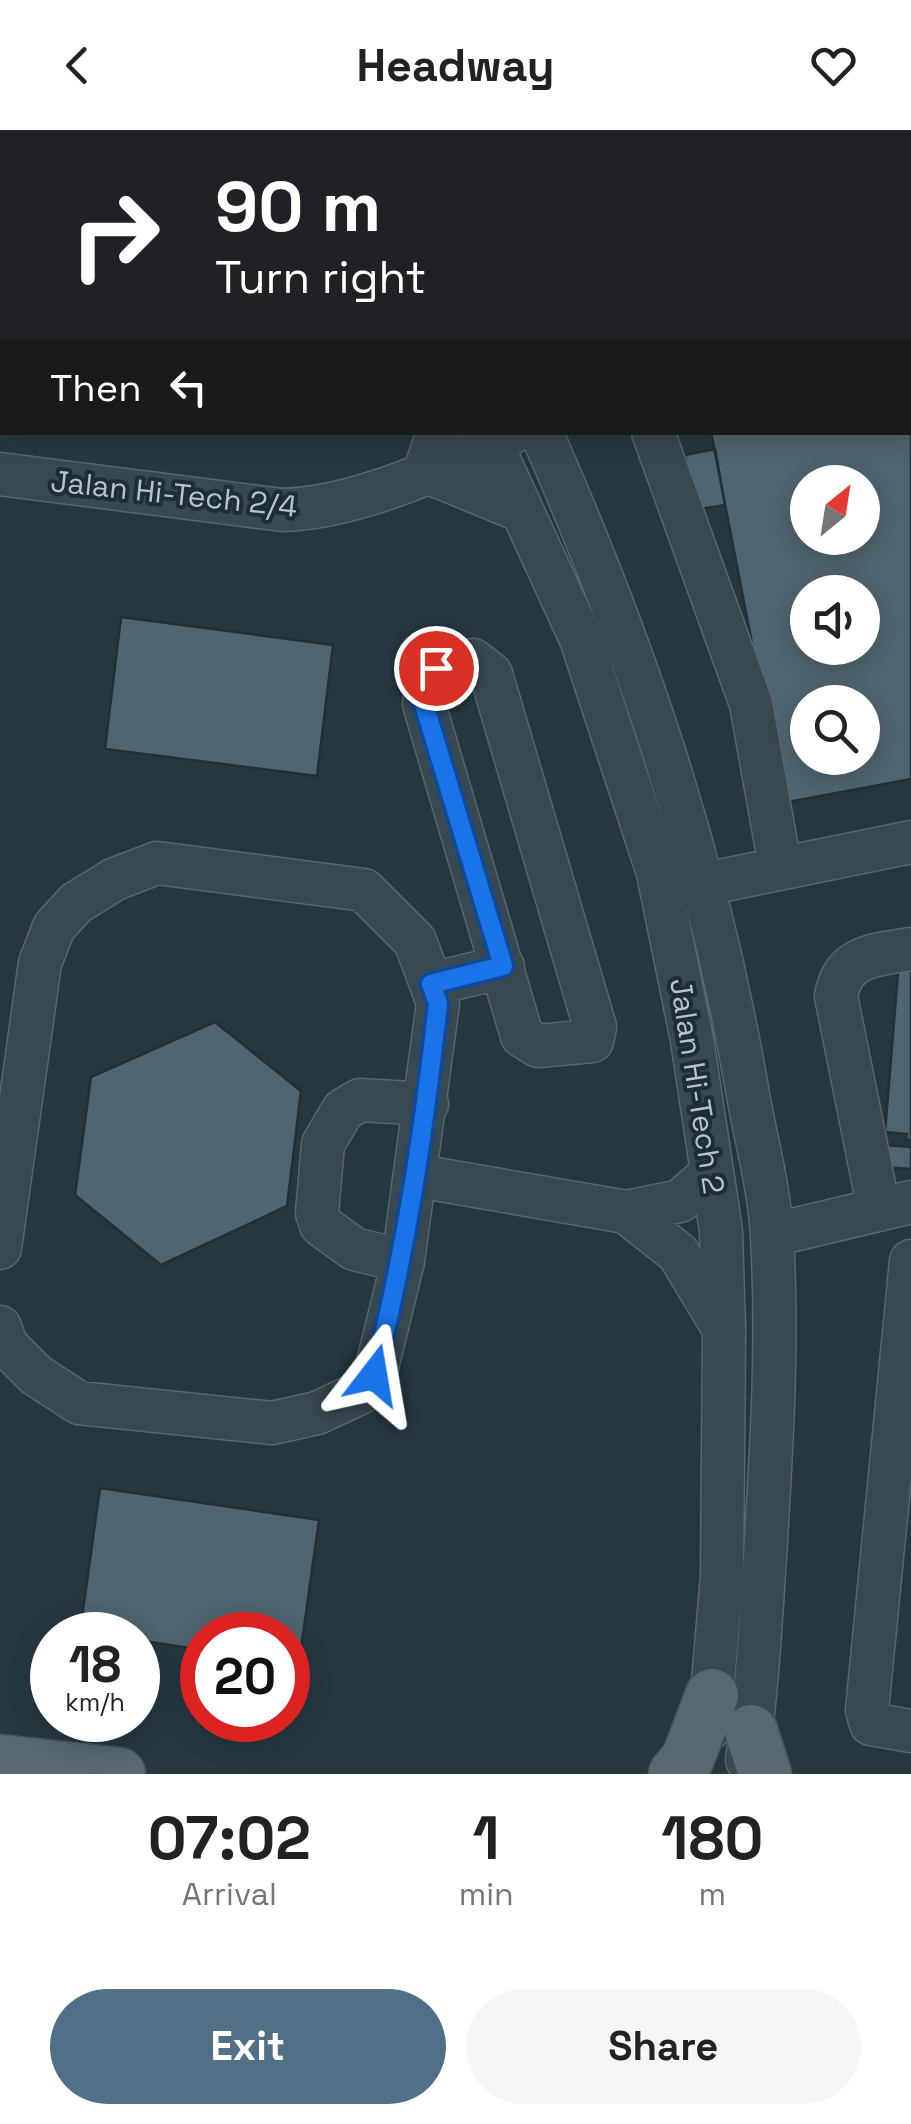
<!DOCTYPE html>
<style>
:root{--surface:#fff;--page:#f6f6f6;--text:#222;--muted:#767676;--accent:#517085}
body{margin:0;font-family:"Space Grotesk",sans-serif;background:var(--page);color:var(--text);height:100vh;display:flex;flex-direction:column;font-size:38px;white-space:nowrap}
*{box-sizing:border-box;margin:0}
p{font-size:32px;color:var(--muted)}
.icon{flex:none;width:55px;height:55px;fill:none;stroke:currentColor;stroke-width:2;stroke-linecap:round;stroke-linejoin:round}
.map{position:relative;height:1644px;overflow:hidden}
.drawer{display:flex;flex-direction:column;background:var(--surface);flex:1}
.drawer>*{flex:none}
.banner{position:absolute;left:0px;top:0px;width:912px;height:305px;box-shadow:0 5px 25px #0003;background:#202124;color:#fff;overflow:hidden}
.needle{width:65px;rotate:30deg}
.buttons{position:absolute;left:790px;top:335px;display:grid;gap:20px}
.buttons a{display:grid;place-items:center;width:90px;height:90px;border-radius:50%;background:var(--surface);box-shadow:0 5px 25px #0003;font-size:50px}
.speed{position:absolute;left:30px;top:1482px;display:flex;gap:20px;font-size:50px;font-weight:700;text-align:center}
.speed>*{display:grid;place-content:center;width:130px;height:130px;border-radius:50%;background:var(--surface);box-shadow:0 5px 25px #0003;line-height:1}
.speed small{font-size:25px;font-weight:400}
.speed .limit{border:15px solid #d22;background:#fff;color:#111}
.pin{position:absolute;display:grid;place-items:center;width:85px;height:85px;color:#fff;margin:-42px;border:5px solid #fff;border-radius:50%;box-shadow:0 2px 10px #0007}
.me{position:absolute;width:110px;margin:-55px;rotate:14deg;stroke-linejoin:round;filter:drop-shadow(0 0 8px #0008)}
.turn{display:flex;align-items:center;gap:35px;height:210px;padding:0 50px;font-size:45px}
.turn .icon{width:130px;height:130px;stroke-width:2.5}
.turn b{display:block;font-size:70px;line-height:85px}
.then{display:flex;align-items:center;height:95px;padding:0 50px;background:#0003;gap:20px;font-size:38px}
.eta{display:flex;justify-content:space-evenly;align-items:center;height:170px;text-align:center}
.eta b{font-size:60px;font-weight:800;line-height:70px}
.cta{display:flex;gap:20px;margin-top:auto;padding:20px 50px}
.cta a{flex:1;height:115px;border-radius:60px;background:var(--accent);color:#fff;font-size:40px;font-weight:800;line-height:115px;text-align:center}
.cta a+a{background:var(--page);color:var(--text)}
header{display:flex;justify-content:space-between;align-items:center;height:130px;padding:0 50px;background:var(--surface);font-size:45px;font-weight:800}
.map>svg:first-child{display:block}
</style>
<header><svg class="icon" aria-label="back" viewBox="0 0 24 24"><path d="M15 5l-7 7 7 7"/></svg>Headway<svg class="icon" aria-label="heart" viewBox="0 0 24 24"><path d="M12 20l-8-8c-3-5 5-10 8-4 3-6 11-1 8 4z"/></svg></header>
<div class="map">
<svg width="911" height="1644" viewBox="0 0 911 1644">
<rect width="100%" height="100%" fill="#253842"/>
<path fill="#506570" stroke="#203039" stroke-width="2.5" fill-rule="evenodd" d="M36,0H222L223,2H37Z
M692,0H823L824,2H693Z
M911,195V649L783,673L711,302H910ZM808,352H862V408H808ZM808,462H862V518H808ZM808,572H862V628H808Z
M715,319L725,375L695,380L685,325Z
M121,487L333,515L317,646L105,619Z
M911,829V1010H906L907,1004L885,1002L898,843Z
M215,892L301,961L287,1076L161,1135L75,1065L91,947Z
M884,1015L911,1017V1039L882,1037Z
M100,1358L319,1390L299,1533L288,1532V1505H202V1520L138,1510V1505L80,1502Z"/>
<g fill="none" stroke-linecap="round" stroke-linejoin="round">
<defs>
<path id="minor" d="M3,0L4,2
M254,0V2
M368,0V2
M417,0L418,2
M578,0V2
M0,162H2
M0,252H2
M438,302L425,341L522,381
M486,302L581,509L658,743L692,910L721,1101L724,1199L722,1446L709,1599
M541,302C636,517 707,727 747,959C755,1007 770,1059 772,1108C778,1209 772,1310 766,1411C761,1484 758,1557 747,1630
M653,302L751,574L780,736
M0,344L283,380C354,378 450,337 513,302
M473,530L491,544L595,897L592,911L538,916L522,906L424,574L426,552L437,537Z
M705,754L911,712
M431,854L503,837
M418,1046L626,1082L680,1071L712,1043
M879,1080L836,866C843,825 875,825 911,819
M626,1082L678,1123L721,1194
M772,1105L911,1072
M0,1118L40,833L54,797L76,773L115,749L157,733L364,760L415,811L438,873L403,1131L375,1245L360,1263L317,1283L272,1293L79,1273L36,1245L6,1215L0,1197
M403,1131L354,1119L321,1095L317,1083L323,1014L343,980L360,970L427,974
M911,1131L867,1580L871,1594L911,1601"/>
<path id="major" d="M751,1601L765,1644
M0,1631L119,1644
M675,1644L688,1628L712,1565"/>
</defs>
<use href="#minor" stroke="#57666f" stroke-width="45"/>
<use href="#major" stroke="#46555e" stroke-width="55"/>
<use href="#minor" stroke="#394952" stroke-width="42"/>
<use href="#major" stroke="#576872" stroke-width="52"/>
</g>
<g fill="none" stroke-linecap="round" stroke-linejoin="round">
<defs>
<path id="route" d="M374,1245C406,1122 424,1000 438,873L431,854L503,836L424,574L426,552L436,538"/>
</defs>
<use href="#route" stroke="#114b97" stroke-width="25"/>
<use href="#route" stroke="#1a73e8" stroke-width="18"/>
</g>
<g text-anchor="middle" stroke-width="8" stroke-linejoin="round" paint-order="stroke">
<g font-size="30" fill="#b6c3cc" stroke="#1e2e37">
<text transform="translate(174 364) rotate(6)" y="10">Jalan Hi-Tech 2/4</text>
<text transform="translate(697 956) rotate(81)" y="10">Jalan Hi-Tech 2</text>
</g>
</g>
</svg>
<div class="buttons">
<a><svg class="needle" viewBox="-14 -14 28 28"><path d="M0-13l5 13h-10z" fill="#e53935"/><path d="M0 13l5-13h-10z" fill="#767676"/></svg></a>
<a><svg class="icon" aria-label="sound" viewBox="0 0 24 24"><path d="M4 9h4l5-4v14l-5-4H4zM17 9q2 3 0 6"/></svg></a>
<a><svg class="icon" aria-label="search" viewBox="0 0 24 24"><circle cx="10" cy="10" r="6"/><path d="M15 15l6 6"/></svg></a>
</div>
<div class="speed"><div>18<small>km/h</small></div><div class="limit">20</div></div>
<div class="pin" style="left:436px;top:538px;background:#d93025"><svg class="icon" aria-label="arrive" viewBox="0 0 24 24"><path d="M6 21V4h12l-3 4 3 4H6"/></svg></div>
<svg class="me" style="left:374px;top:1245px" viewBox="-20 -20 40 40"><path d="M0-17L14 15 0 8-14 15z" fill="#1a73e8" stroke="#fff" stroke-width="4"/></svg>
<div class="banner">
<div class="turn"><svg class="icon" aria-label="right" viewBox="0 0 24 24"><path d="M7 20v-9h11M14 6l5 5-5 5"/></svg><div><b>90 m</b>Turn right</div></div>
<div class="then">Then<svg class="icon" aria-label="left" viewBox="0 0 24 24"><path d="M17 20v-9H6M10 6l-5 5 5 5"/></svg></div>
</div>
</div>
<section class="drawer">
<div class="eta">
<div><b>07:02</b><p>Arrival</p></div>
<div><b>1</b><p>min</p></div>
<div><b>180</b><p>m</p></div>
</div>
<div class="cta"><a>Exit</a><a>Share</a></div>
</section>
